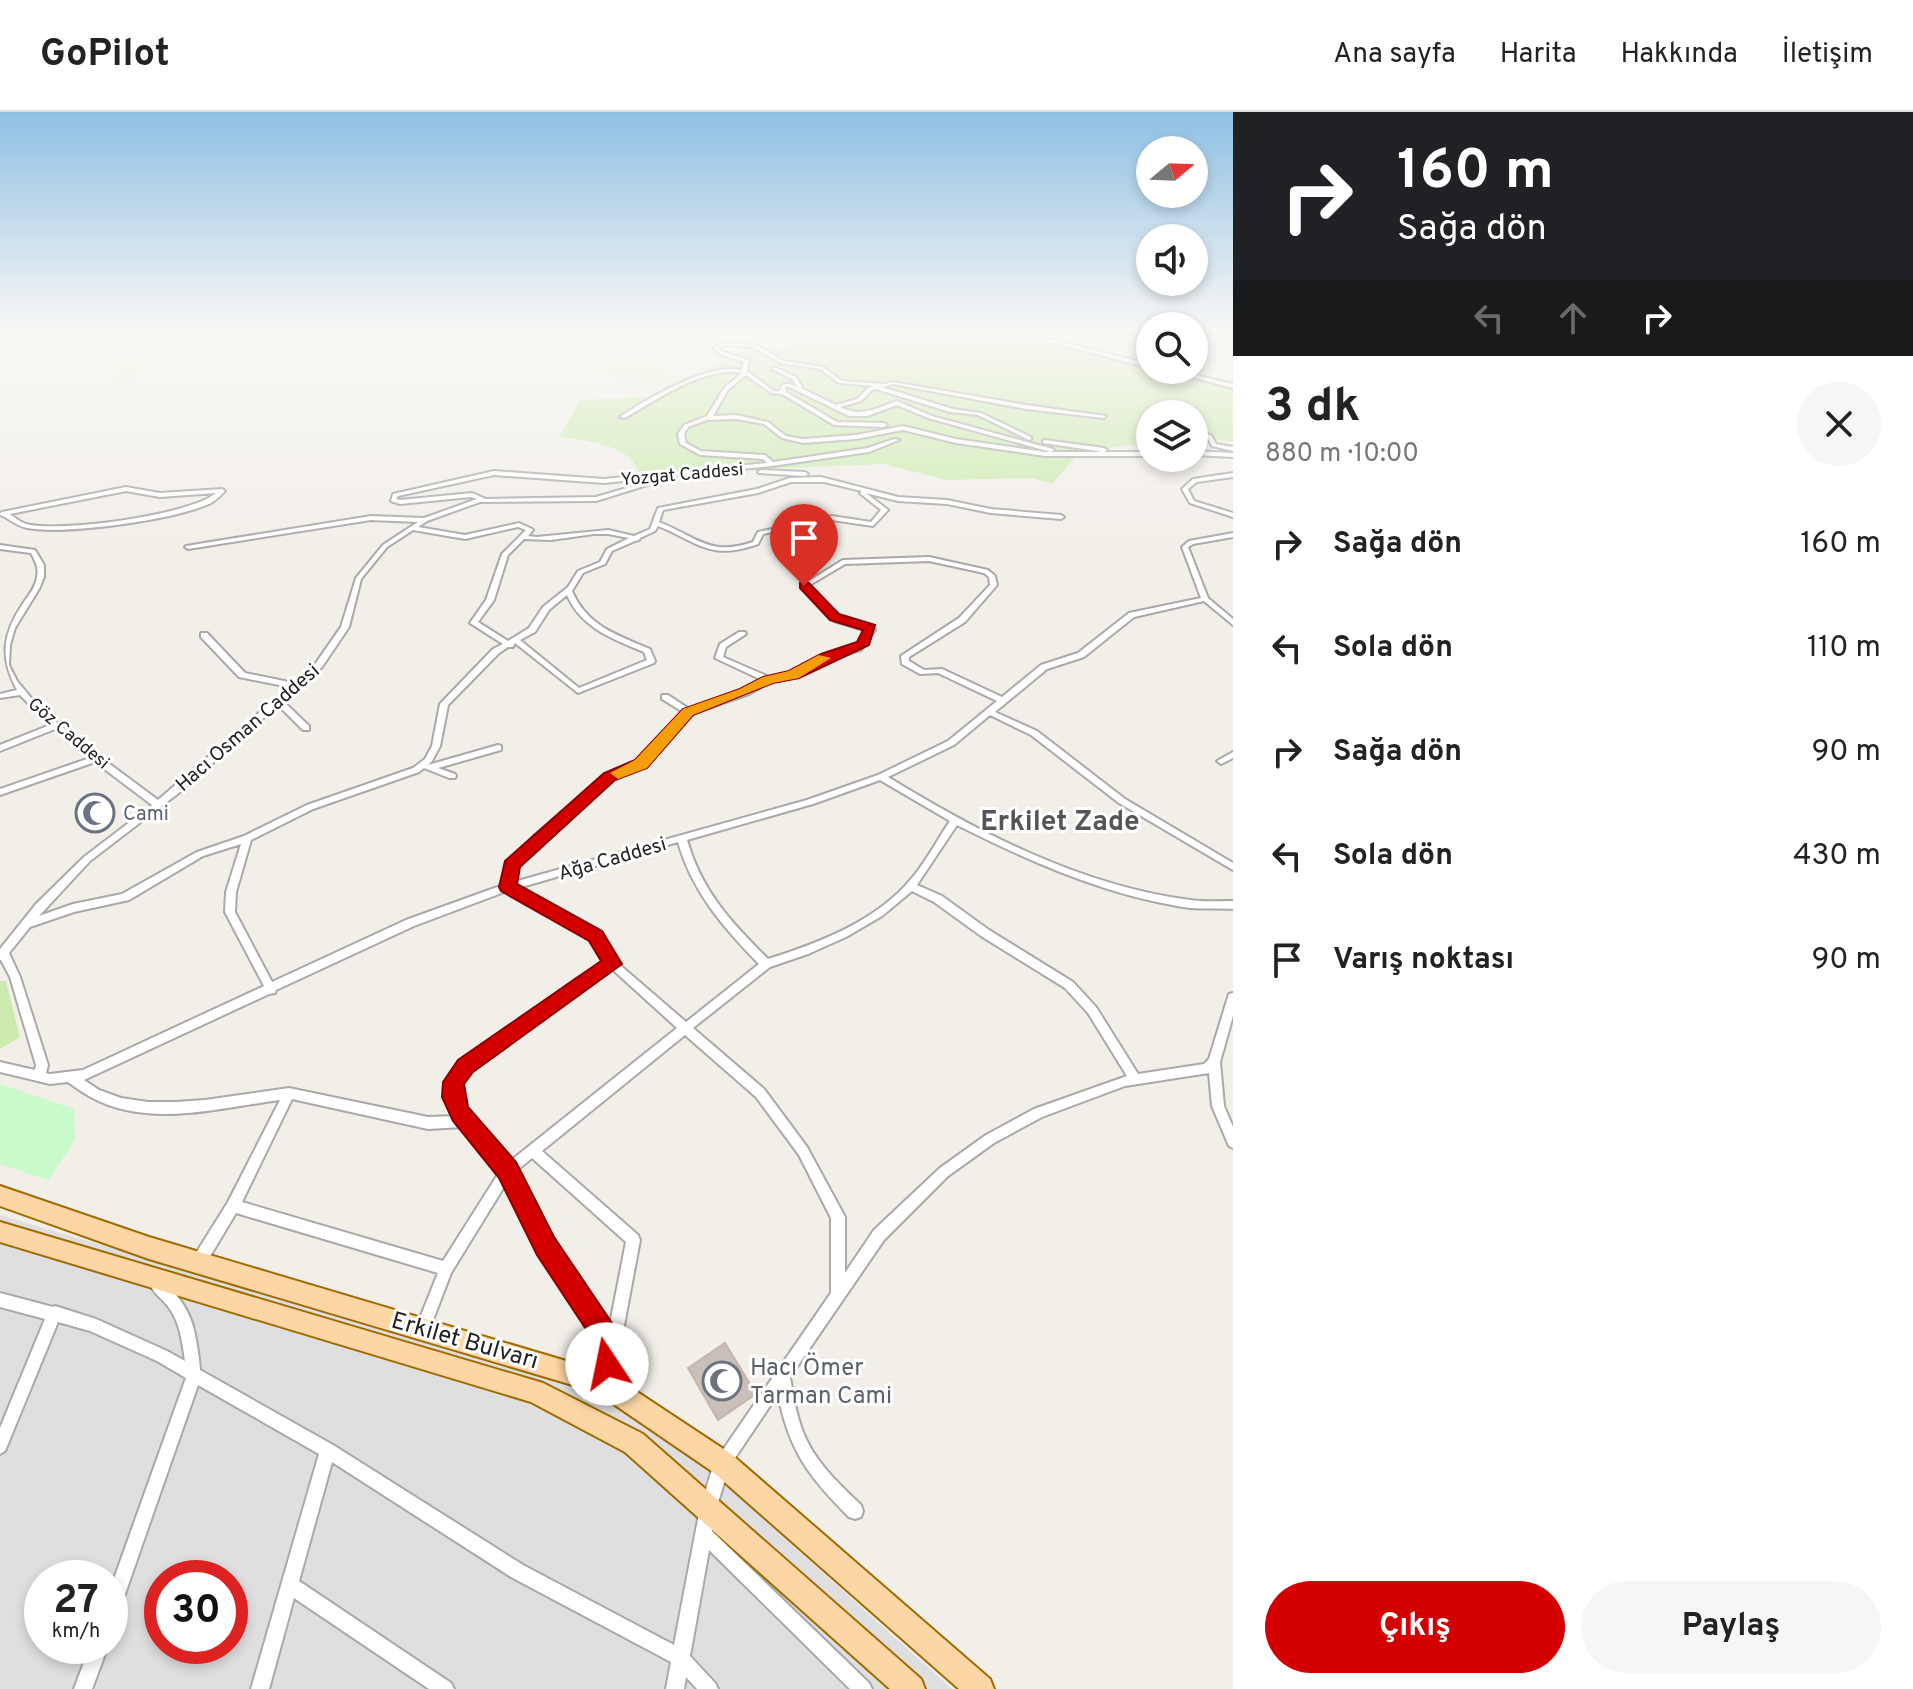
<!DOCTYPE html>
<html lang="tr">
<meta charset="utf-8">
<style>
:root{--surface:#fff;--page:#f6f6f6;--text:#222;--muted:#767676;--line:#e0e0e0;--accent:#d40000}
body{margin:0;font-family:Overpass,sans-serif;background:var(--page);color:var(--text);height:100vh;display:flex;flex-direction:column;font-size:30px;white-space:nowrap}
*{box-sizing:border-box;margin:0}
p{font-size:26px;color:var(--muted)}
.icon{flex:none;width:44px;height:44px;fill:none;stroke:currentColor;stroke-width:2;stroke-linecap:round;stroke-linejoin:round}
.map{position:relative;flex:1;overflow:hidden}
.side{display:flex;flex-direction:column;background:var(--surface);width:680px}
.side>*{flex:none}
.top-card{background:#202124;color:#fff;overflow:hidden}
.needle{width:52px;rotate:71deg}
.buttons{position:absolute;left:1136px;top:24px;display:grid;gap:16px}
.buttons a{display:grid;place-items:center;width:72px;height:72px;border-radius:50%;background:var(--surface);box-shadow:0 4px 12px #0003;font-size:40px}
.speed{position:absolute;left:24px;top:1448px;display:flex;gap:16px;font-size:40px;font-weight:700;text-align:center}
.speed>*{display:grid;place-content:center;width:104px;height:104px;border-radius:50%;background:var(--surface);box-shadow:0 4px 12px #0003;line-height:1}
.speed small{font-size:20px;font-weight:400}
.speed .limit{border:12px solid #d22;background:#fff;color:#111}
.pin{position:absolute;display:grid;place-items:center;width:68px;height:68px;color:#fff;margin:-82px -34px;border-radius:50% 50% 50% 0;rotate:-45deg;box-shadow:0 0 8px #0007}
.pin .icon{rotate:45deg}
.me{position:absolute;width:88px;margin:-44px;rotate:349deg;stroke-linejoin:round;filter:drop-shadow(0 0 6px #0008)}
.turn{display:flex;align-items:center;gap:28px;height:168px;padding:0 32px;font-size:36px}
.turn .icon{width:104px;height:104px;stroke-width:2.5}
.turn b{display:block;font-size:56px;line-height:68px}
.lanes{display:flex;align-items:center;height:76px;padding:0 32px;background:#0003;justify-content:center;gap:40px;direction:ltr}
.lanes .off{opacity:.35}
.round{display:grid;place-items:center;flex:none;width:84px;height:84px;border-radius:42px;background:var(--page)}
.headline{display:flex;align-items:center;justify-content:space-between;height:136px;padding:0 32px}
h1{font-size:48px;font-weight:700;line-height:60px}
.primary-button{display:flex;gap:16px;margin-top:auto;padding:16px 32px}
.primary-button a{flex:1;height:92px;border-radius:48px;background:var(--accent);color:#fff;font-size:32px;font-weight:700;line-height:92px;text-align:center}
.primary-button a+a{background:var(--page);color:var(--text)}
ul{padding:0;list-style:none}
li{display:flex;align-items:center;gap:24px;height:104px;padding:0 32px}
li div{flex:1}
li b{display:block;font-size:30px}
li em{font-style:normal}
header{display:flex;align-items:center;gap:48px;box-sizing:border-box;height:112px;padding:0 40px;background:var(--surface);border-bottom:2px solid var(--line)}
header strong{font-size:38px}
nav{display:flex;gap:44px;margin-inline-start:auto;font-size:28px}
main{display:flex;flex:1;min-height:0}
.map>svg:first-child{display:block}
</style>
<header>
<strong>GoPilot</strong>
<nav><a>Ana sayfa</a><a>Harita</a><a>Hakkında</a><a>İletişim</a></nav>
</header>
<main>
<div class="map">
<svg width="1233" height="1577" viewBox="0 0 1233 1577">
<rect width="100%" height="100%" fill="#f2efe9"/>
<path fill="#e0dfdf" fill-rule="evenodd" d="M0,1103L534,1261L603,1289L652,1317L704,1354L952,1577H0ZM42,1466H110V1534H42ZM162,1466H230V1534H162Z"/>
<path fill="#eef0d5" d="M100,218H201V224L234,221L181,229L154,241L129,276L122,278L118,277L122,271L112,267L114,259L102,257L80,237L101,236L98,243L103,251L152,231L115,235L92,225L106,222L133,227L136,221L133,218Z
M517,218H535L558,226L631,239L540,244L523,231L499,223Z
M542,218H613L629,232L565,225Z
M650,245L678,267L655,273L581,258L605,249Z"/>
<path fill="#cdebb0" d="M927,218H1002L1150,258L1233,276V329L1194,328V302H1150V330L1079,341L1052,372L1033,366L948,368L883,352L639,362C633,332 583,329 559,324L581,288L650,285L678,267L701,261L726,245L749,238Z
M0,869H6L20,925L0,937Z"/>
<path fill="#c8facc" d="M0,972L74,997L75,1028L48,1068L0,1052Z"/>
<path fill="#c7bfb8" stroke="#c4b6ab" stroke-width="2" d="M107,689L112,704L82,714L77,699Z
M725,1231L756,1282L718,1308L688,1256Z"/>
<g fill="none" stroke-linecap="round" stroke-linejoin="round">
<defs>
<path id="minor" d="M723,231L756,233L784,249L823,255L842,269L884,272L893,270L1026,293L1106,304L1103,306L1026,297L893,272L882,275L953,297L981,301L1031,325V327L1029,328L978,303L950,300L876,277L872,278L861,289L840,295C861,306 876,296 897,289L932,304L1053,337L1054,338L1051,340L928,306L897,293L867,304H849L789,275H785L786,280L837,310L884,311L887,313L884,315L834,313L782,282L771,281L746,263L728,278L713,304L736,303L768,310L786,324L803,327L856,323L903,314L956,327L1045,340H1150V344H1045L956,331L903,318L856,327L803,331L782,326L764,312L736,307L707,308L688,315L684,322L686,331L701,339L765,343L773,350L868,336L894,327L899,328L869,340L772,354L604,371L494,363L398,384L396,387L400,388L472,381L486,387L596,385L654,368L657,370L596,389L480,390L427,409L418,415L465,423L519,411L532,417L533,418L528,424L537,425L608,418L634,424L650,417L658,396L757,377L790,366L821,365L898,385L947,388L991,397L1061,403L1064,405L1061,407L991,401L947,392L898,389L866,381L888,398L873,414L832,408L763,422L758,432C710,449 700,431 658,414L655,419L640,426L639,428L635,429L612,439L605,452L583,461L572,479C587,514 617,523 650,537L655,549L654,551L578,581L515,531L513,535H508L499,541L448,593L440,634L432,649L428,653L498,633L501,634V638L438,656L455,662L456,664L455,666H449L424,656L419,660L313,697L251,728L236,780L235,800L272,870L406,808L503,773L508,751L535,723L606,663L638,650L683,600L662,587V583H668L689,597L743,578L762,568L715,546L720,532L739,520H745L746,522L726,535L723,545L769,565L792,561L823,543L855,534L867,519L834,509L801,474L843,448L929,445L988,458L995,464L997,473L965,510L909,545V549L924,558L942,557L1002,585L1041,553L1078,541L1129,501L1201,486L1182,435L1189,429L1233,421V425L1193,432L1188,435L1208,486L1233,507V513L1204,489L1134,505L1084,545L1047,557L995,600L1037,619L1125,687L1233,751V758L1119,691L1031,623L990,603L954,633L888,665C979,721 1082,774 1190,788C1204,790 1219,789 1233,789V797C1219,796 1204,797 1190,796C1107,784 1031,750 957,713L917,773L942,784L989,818L1073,870L1096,895L1138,962L1204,952L1209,947L1228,885L1229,882L1233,881V904L1220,950L1224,994L1233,1015V1036L1229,1034L1212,994L1209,961L1125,974L1042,1005L994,1031L948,1064L884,1128L790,1265C793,1283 796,1302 803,1320C814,1349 839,1372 861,1393L863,1399L861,1405L855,1407L849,1405C809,1365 789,1339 778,1282L729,1355L716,1397L712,1419L869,1571L872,1577H850L709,1438L690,1544L715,1571L718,1577H697L686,1565L684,1577H666L671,1550L511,1465L332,1350L299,1469L451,1571L454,1577H429L294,1486L269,1577H251L319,1342L198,1273L118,1502L116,1508L110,1510V1478L186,1266L157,1249L90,1219L58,1210L5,1339L0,1342V1316L45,1207L0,1195V1181L53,1195L55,1194L96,1207L167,1239L185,1249C182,1229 180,1209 167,1193C161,1186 154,1181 150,1173L152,1168L157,1166C174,1175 190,1199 194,1218C197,1231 199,1245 200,1258L333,1333L523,1453L674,1533L700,1397L714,1351L775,1262L777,1256L780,1255L831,1181V1106L799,1043L756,985L685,923L542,1039L638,1123L640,1128L620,1235L607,1275L602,1277L597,1275L595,1270L605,1236L541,1139L507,1070L451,1161L428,1221L423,1223L418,1221L416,1216L438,1161L236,1101L203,1156L198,1158L193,1156L191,1151L193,1146L228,1090L280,988C219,996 146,1017 89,984C82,980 75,975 68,970L50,972L0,960V950L35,958L36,953L10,865L1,848H0V837L36,792L84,745L152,693L95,650L0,683V677L90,646L55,617L0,639V633L50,613L20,583L0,586V582L17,578C0,547 2,523 22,493C28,484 36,475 37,465C39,455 35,449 31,441L0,437V433L35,438L44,453V465L39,477L15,516L10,533L9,553L17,569L32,587L52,606L57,611H61V614L98,644H102L103,647L158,688L289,575L239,565L201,525V521H207L245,561L294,571L316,551L341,515L356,466L383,433L418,410L371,408L188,437L185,435L186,434L371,404L424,406L477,387L471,385L400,392L391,389L393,382L494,359L604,367L767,351L763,347L700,343L680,332L678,322L684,313L707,304L724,276L742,261C704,254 657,288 625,306L620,305C648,286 708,251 742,258L744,250L719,242L714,236ZM724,233L753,235L781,251L820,257L839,271L874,274L868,276L857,287L836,293L801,276L802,275L796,265L774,255L772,257L792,267L797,275C792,272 786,270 781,274L780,279H774L747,259L749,248L723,240L719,236ZM791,370H824L862,379L860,381L861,382L881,398L871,410L832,404L758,420L753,430C710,445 697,425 659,410L663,398L758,381ZM518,415L526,418L502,442L486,488L470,511L503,532L493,537L440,592L432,634L425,647L413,656L307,693L244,724L197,740L122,782L73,792L39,804L90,749L180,680L278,593L303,618H309V614L283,589L322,555L349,515L361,467L387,435L413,418L465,427ZM594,422H608L629,426L607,437L600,450L578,459L568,475L543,495L529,516L508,529L478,510L494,488L508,443L524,427L551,428ZM929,449L984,461L989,465L990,473L959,506L901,544L902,552L920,562L938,561L997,589L948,629L878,663L807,688L514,770L516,754L541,727L612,667L644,654L691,602L749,582L770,570L797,565L829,547L861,538L875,518L874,516L840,505L808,474L845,452ZM567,483C581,516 613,527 644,540L647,548L579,576L520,528L535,520L549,498ZM880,668L950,709C937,728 927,748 912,766C877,809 819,831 768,847C731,810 702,780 687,728L813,692ZM678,730C692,780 724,816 759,852L686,910L621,854L599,821L518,776ZM241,732L226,780L225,800L264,874L83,958L50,962L46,961L48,953L20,865L9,841L30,815L74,800L129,788L203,744ZM507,779L591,827L607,850L576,867L456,955L446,980L457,1004L428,1005L289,976L205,988L176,990H148L121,986L99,978L84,968L269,882L275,881L276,878L414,814ZM912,779L934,790L981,824L1065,876L1088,901L1127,964L1034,997L986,1023L940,1056L874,1118L845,1161V1105L807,1035L764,977L693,916L770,855L808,842L846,825L882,804ZM612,857L677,916L509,1050L470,1005L458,980L465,962L584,873ZM292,987L428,1017L463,1015L500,1059L443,1149L242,1090ZM532,1046L626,1130L609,1217L551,1129L515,1060Z
M1194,319L1211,323L1216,332L1233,335V339L1212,334L1207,325L1194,323Z
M1045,328L1104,336L1107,338L1104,340L1043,331V329Z
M1194,339L1233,341V345L1194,343Z
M761,358L805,360L808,362L805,364L759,361L758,360Z
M1233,361V365L1197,370L1188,377L1194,389L1233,401V405L1190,391L1182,377L1193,367Z
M126,375L160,381L222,377L225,379C221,383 216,388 211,391C175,408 66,423 27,416C16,414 9,406 0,403V401L2,400ZM126,379L160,385L216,381C191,403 58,421 26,412C20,410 15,406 10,402Z
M1233,640V646L1221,652L1217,649Z
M90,1534H108L92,1577H74Z"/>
<path id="tertiary" d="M1005,218H1013L1150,252V256Z
M1165,258H1175L1233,272V276Z"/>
<path id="primary" d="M0,1074L149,1125L610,1262L731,1342L990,1567L994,1577H959L713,1360L596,1280L149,1147L0,1094Z
M0,1110L543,1271L643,1322L921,1567L925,1577H890L625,1340L531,1290L0,1130Z"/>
</defs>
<use href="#minor" stroke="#a9a9a9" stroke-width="4"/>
<use href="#tertiary" stroke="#a9a9a9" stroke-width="4"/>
<use href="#primary" stroke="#a06b00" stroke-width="4"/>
<use href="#minor" fill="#fff" fill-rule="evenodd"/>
<use href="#tertiary" fill="#fff" fill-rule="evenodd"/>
<use href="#primary" fill="#fcd6a4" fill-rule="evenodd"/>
</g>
<linearGradient id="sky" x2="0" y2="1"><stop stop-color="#8fc0e4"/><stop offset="0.5" stop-color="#f9f8f5"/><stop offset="1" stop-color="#f9f8f5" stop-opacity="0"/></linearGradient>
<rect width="1233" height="438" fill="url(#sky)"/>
<path fill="#d40000" stroke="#8a0000" stroke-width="2" d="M800,471H809L839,502L875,513L869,533L799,566L773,571L693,603L647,656L615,668L520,755L517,772L602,819L622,852L473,960L464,972L468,995L516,1050L554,1125L622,1226C627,1238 622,1249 617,1262L607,1265L598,1262L594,1252L599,1237L537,1143L499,1066L453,1009L442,985L443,970L458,948L601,849L589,829L501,779L499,775L505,749L604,661L635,648L683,597L740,577L763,565L789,559L821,542L857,530L863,518L830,508L800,476Z"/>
<path fill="#f59e0b" d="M819,543L831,546L799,566L773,571L693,603L647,656L618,667L610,661L635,648L683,597L740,577L763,565L789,559Z"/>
<defs>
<symbol id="mosque-ring" viewBox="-11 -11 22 22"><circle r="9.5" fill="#fff" stroke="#6b7280" stroke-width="1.5"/><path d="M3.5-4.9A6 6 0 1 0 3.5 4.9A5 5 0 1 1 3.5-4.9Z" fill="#6b7280"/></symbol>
</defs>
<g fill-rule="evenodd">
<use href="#mosque-ring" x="73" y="679" width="44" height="44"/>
<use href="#mosque-ring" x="700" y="1247" width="44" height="44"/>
</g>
<g text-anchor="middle" stroke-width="6" stroke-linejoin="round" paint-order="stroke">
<g font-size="18" fill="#222" stroke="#fff">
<text transform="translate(682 362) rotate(-5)" y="6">Yozgat Caddesi</text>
<text transform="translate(69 621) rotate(40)" y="6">Göz Caddesi</text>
</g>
<g font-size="20" fill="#222" stroke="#fff">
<text transform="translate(247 615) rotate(-41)" y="7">Hacı Osman Caddesi</text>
<text transform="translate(612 746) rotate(-16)" y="7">Ağa Caddesi</text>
</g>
<g font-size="20" fill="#5b616d" stroke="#fff" text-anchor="start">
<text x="123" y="708">Cami</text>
</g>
<g font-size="24" fill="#222" stroke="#fff">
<text transform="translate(465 1228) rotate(16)" y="8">Erkilet Bulvarı</text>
</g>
<g font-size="24" fill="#5b616d" stroke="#fff" text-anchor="start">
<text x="750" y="1263">Hacı Ömer<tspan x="750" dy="28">Tarman Cami</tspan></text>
</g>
<g font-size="28" font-weight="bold" fill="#555" stroke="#fff">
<text x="1060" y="718">Erkilet Zade</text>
</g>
</g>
</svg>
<div class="buttons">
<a><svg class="needle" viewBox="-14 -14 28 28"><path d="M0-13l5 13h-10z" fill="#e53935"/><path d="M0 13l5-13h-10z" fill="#767676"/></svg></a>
<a><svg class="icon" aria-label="sound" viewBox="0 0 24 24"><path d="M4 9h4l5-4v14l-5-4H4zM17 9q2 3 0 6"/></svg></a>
<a><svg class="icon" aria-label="search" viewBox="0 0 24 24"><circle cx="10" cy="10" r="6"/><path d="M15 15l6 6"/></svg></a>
<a><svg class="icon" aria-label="layers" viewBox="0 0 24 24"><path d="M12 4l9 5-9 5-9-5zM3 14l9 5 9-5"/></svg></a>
</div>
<div class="speed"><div>27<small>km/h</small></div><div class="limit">30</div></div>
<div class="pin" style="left:804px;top:474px;background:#d93025"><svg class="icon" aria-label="arrive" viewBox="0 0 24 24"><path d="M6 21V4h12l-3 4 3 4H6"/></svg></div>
<svg class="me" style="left:607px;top:1252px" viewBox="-20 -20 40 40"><circle r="19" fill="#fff"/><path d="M0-13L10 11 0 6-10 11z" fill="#d40000"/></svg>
</div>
<section class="side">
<div class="top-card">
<div class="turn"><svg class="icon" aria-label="right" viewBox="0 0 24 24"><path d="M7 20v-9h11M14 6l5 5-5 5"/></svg><div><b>160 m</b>Sağa dön</div></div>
<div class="lanes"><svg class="icon off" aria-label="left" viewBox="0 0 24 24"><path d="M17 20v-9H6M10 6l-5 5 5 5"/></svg><svg class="icon off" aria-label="ahead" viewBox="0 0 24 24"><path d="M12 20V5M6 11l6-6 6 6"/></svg><svg class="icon" aria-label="right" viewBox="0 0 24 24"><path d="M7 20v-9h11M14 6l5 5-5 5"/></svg></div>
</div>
<div class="headline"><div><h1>3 dk</h1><p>880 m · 10:00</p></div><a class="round"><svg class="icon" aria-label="close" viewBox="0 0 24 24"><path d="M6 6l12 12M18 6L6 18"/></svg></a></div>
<ul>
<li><svg class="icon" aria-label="right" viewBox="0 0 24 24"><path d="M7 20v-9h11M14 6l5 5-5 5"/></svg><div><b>Sağa dön</b></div><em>160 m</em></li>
<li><svg class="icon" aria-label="left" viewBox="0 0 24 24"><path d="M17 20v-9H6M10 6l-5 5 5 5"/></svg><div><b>Sola dön</b></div><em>110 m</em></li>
<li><svg class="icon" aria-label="right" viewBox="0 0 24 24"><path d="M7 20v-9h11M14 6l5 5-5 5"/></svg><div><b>Sağa dön</b></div><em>90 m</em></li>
<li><svg class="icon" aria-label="left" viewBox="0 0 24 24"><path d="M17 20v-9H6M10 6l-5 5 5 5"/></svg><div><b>Sola dön</b></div><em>430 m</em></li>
<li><svg class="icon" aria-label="arrive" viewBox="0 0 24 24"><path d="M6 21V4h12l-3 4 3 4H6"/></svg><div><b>Varış noktası</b></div><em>90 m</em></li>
</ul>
<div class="primary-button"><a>Çıkış</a><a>Paylaş</a></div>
</section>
</main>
